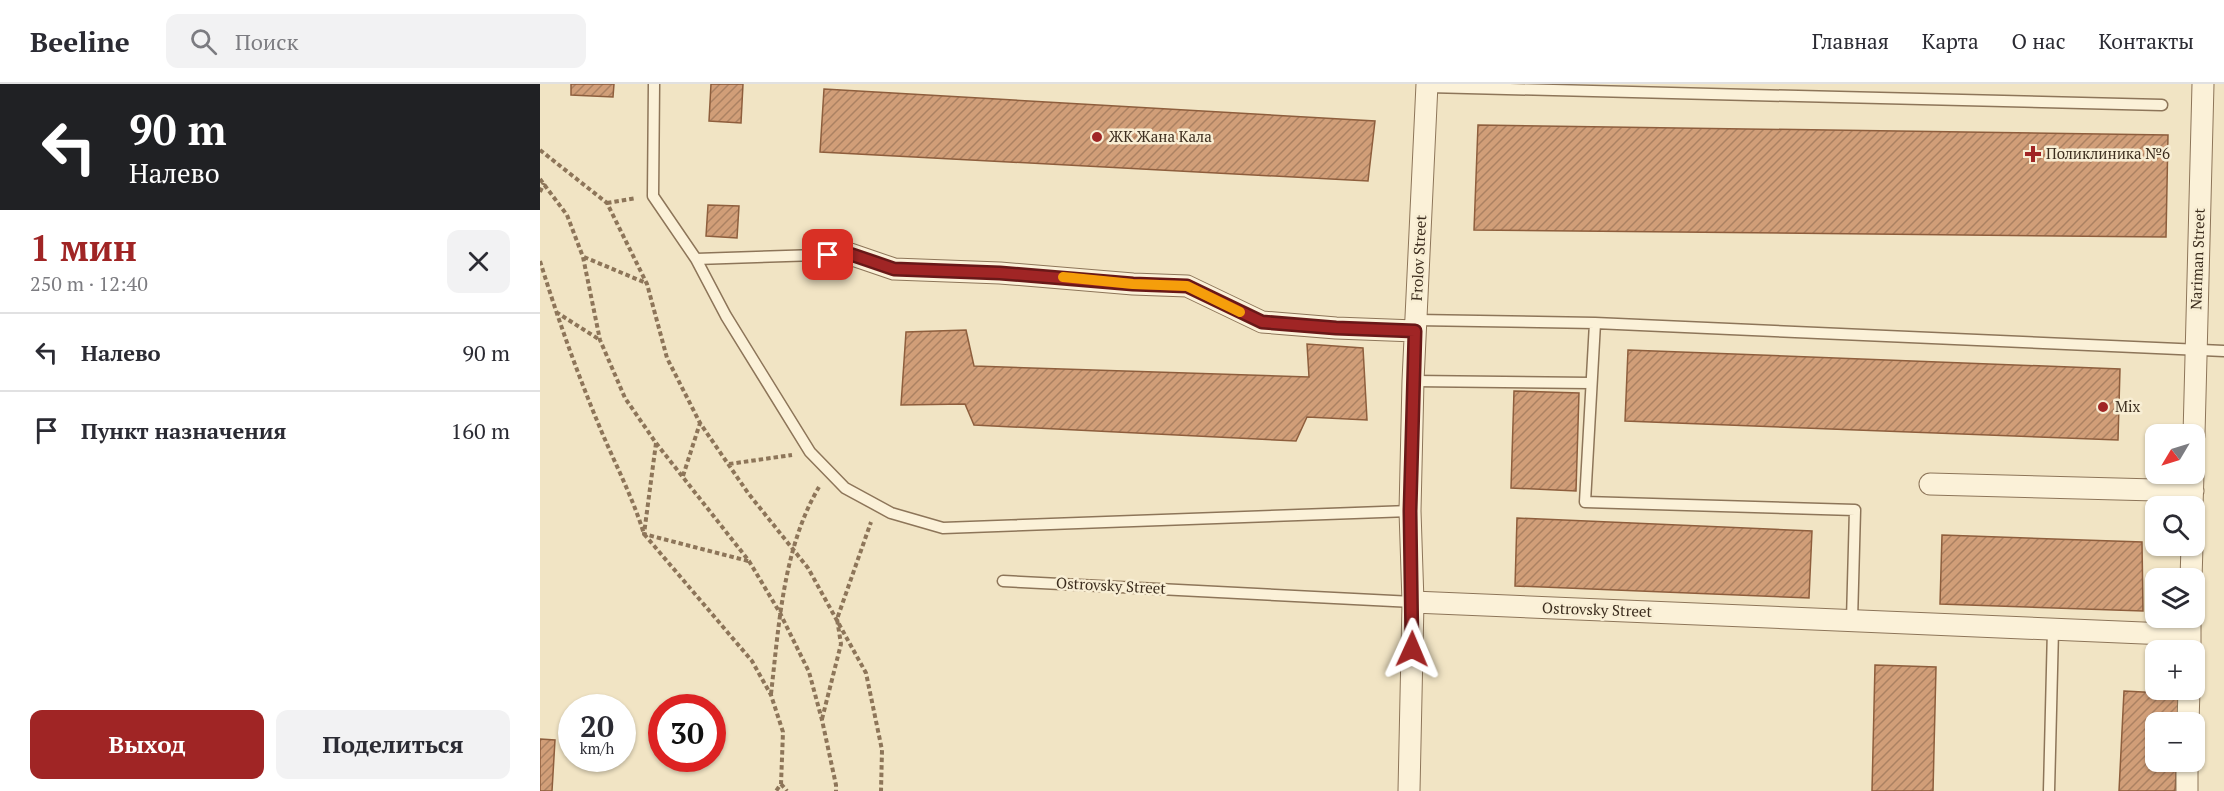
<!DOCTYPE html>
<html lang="ru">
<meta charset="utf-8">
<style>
:root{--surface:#fff;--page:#f2f2f3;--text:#2b2b33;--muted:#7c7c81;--line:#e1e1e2;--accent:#a02525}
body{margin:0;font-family:"PT Serif",serif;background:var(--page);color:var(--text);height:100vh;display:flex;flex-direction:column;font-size:22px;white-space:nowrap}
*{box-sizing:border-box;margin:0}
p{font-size:20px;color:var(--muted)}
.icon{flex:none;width:33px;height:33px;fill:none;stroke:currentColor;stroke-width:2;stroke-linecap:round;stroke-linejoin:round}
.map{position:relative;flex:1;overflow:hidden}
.sheet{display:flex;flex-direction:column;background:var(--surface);width:540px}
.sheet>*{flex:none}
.banner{background:#202124;color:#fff;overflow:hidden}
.needle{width:39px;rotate:232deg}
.tools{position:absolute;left:1605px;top:340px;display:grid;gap:12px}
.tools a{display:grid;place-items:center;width:60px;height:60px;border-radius:12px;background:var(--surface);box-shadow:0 2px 4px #0004;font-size:30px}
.speed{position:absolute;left:18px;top:610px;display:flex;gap:12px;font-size:30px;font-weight:700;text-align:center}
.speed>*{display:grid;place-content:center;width:78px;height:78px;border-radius:50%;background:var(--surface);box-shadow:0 2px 4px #0004;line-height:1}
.speed small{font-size:15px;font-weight:400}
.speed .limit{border:9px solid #d22;background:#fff;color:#111}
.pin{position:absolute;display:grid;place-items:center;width:51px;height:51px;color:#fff;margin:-26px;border-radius:12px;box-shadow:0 3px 9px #0006}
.me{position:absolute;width:66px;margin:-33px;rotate:1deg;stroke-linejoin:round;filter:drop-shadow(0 0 4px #0008)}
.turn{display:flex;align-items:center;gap:21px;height:126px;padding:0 30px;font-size:27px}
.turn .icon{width:78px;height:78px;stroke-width:2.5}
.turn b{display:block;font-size:42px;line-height:51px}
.round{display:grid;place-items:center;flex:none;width:63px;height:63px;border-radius:12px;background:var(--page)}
.head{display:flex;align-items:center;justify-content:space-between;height:102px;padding:0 30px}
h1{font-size:36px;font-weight:600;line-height:45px;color:var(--accent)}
.action{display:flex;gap:12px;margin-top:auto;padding:12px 30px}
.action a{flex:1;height:69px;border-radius:12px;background:var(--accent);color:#fff;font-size:24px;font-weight:600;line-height:69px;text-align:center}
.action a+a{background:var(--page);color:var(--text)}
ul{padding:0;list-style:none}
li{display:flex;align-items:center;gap:18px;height:78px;padding:0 30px;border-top:2px solid var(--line)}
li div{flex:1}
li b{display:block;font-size:22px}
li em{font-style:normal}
header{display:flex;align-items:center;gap:36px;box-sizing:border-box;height:84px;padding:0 30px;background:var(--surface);border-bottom:2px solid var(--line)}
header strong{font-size:28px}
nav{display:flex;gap:33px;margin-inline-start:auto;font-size:21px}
.search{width:420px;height:54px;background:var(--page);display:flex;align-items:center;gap:15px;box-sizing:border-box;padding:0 21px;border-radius:12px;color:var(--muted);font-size:22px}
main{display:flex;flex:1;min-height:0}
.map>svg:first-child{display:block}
</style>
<header>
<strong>Beeline</strong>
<div class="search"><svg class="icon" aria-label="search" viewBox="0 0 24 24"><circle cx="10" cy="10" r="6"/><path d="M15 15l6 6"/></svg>Поиск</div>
<nav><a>Главная</a><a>Карта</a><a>О нас</a><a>Контакты</a></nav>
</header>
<main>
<section class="sheet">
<div class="banner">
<div class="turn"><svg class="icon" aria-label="left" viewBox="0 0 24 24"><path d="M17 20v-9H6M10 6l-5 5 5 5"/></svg><div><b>90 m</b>Налево</div></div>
</div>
<div class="head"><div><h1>1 мин</h1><p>250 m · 12:40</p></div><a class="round"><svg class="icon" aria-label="close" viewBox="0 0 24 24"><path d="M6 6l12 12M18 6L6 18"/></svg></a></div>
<ul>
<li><svg class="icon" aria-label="left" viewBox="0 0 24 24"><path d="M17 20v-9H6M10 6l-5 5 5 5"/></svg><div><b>Налево</b></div><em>90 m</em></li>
<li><svg class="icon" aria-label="arrive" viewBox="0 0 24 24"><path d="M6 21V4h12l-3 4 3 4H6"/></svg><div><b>Пункт назначения</b></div><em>160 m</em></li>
</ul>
<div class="action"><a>Выход</a><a>Поделиться</a></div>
</section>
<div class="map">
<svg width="1684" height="707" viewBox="0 0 1684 707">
<defs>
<pattern id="building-hatch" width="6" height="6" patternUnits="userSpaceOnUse" patternTransform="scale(1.5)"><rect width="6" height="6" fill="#d19e78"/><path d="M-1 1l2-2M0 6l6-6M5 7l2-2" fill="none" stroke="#ab8162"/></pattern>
</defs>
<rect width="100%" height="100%" fill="#f1e4c4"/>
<path fill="url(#building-hatch)" stroke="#8e5e3d" stroke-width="1.5" d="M31,0H74L73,13L31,11Z
M171,0H203L201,39L169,37Z
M284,5L835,37L828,97L280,68Z
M938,41L1628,51L1626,153L934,146Z
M168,121L199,122L197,154L166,152Z
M426,246L434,282L769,293L767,260L823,264L827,336L767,333L756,357L434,341L425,320L361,321L366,248Z
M1088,266L1580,285L1578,356L1085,337Z
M974,307L1039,309L1036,407L971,404Z
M977,434L1272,447L1269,514L975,502Z
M1402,451L1602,458L1603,527L1400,520Z
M1335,581L1396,583L1393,707H1332Z
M1584,607L1640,610L1638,639H1616V678H1637L1635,707H1579Z
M0,655L15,656L12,707H0Z"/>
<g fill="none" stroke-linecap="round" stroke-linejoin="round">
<defs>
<path id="service" d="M114,0L113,112L156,175L186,232L270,368L305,404L351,429L403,444L870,427
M888,3L1622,21
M156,175L310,170
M876,236L1055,239
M873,297L1050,299
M463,497L873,518
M1312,536L1315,426L1045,418L1055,239L1684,267
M1509,707L1513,545"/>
<path id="minor" d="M310,170L354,185L460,189L593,200L647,202L722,238L796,244L875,247
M1654,351L1663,0
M1390,400L1653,407
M1652,423L1653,390
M1651,495L1652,462
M873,518L1650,551
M1650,567V534
M1648,639L1649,606
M869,707L873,518L870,427L873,297L887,0
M1647,707V678"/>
</defs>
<use href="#service" stroke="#8d7559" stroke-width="13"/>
<use href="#minor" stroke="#8d7559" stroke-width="23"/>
<path stroke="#8d7559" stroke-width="4" stroke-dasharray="4.5 3" stroke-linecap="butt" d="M0,66L67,119L107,200L127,274L160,339L208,409L268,484L326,589L342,666L341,707
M0,95L27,131L43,173L60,256L85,314L116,359L209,477L240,529L269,588L282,636L296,701V707
M0,108L4,99
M67,119L96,114
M44,173L106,199
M0,177C17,232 36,286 58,339C73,376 92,411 104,450L212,577L231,611L243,648L241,700L236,707
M16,228L60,256
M116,359L104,450L208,477
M189,380L252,371
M143,392L160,339
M231,610C239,541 243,464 279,403
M282,635L301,560L297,535L331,438
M241,700L247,707"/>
<use href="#service" stroke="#fbf1d8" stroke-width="10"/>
<use href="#minor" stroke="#fbf1d8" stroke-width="21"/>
</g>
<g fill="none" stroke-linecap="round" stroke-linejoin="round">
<defs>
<path id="route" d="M288,171L310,170L354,185L460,189L593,200L647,202L722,238L796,244L875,247L870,427L872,565"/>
</defs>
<use href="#route" stroke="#681818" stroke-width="15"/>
<use href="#route" stroke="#a02525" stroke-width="10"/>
<path stroke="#f59e0b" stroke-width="10" d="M523,193L593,200L647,202L700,228"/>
</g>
<g fill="#a02525" stroke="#f8eed4" stroke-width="2">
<circle cx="557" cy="53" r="6"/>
<path d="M1490 61h6v6h6v6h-6v6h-6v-6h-6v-6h6z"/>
<circle cx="1563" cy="323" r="6"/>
</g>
<g text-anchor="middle" stroke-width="5" stroke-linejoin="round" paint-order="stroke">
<g font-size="15" fill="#3c2d1e" stroke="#f8eed4" text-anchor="start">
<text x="569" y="58">ЖК Жана Кала</text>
<text x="1506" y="75">Поликлиника №6</text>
<text x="1575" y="328">Mix</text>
</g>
<g font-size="15" fill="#3c2d1e" stroke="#f8eed4">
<text transform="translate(879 174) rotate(-87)" y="5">Frolov Street</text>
<text transform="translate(1658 175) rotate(-88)" y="5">Nariman Street</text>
<text transform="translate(571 502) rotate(3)" y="5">Ostrovsky Street</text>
<text transform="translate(1057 526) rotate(2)" y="5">Ostrovsky Street</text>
</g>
</g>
</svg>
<div class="tools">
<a><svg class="needle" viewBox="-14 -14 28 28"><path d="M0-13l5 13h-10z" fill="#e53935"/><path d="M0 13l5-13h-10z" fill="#7c7c81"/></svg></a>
<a><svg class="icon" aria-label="search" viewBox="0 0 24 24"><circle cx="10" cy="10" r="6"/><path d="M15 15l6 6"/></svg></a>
<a><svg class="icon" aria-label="layers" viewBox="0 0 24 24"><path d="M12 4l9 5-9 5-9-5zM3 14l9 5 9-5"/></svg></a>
<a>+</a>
<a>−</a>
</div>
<div class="speed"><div>20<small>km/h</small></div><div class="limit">30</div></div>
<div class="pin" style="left:288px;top:171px;background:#d93025"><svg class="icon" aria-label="arrive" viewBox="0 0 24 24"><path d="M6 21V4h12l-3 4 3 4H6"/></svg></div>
<svg class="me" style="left:872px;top:565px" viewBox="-20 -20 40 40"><path d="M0-17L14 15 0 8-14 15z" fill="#a02525" stroke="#fff" stroke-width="4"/></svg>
</div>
</main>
